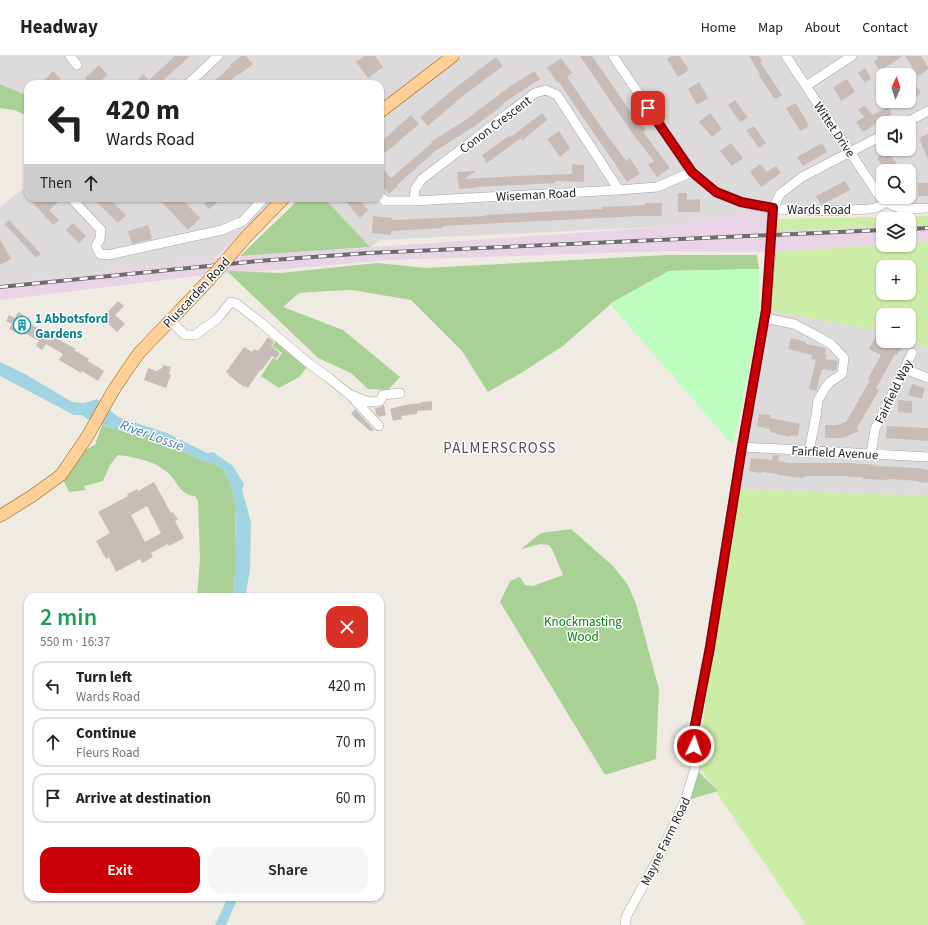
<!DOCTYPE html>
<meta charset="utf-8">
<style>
:root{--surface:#fff;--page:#f6f6f6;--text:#222;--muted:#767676;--line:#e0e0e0;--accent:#cb0007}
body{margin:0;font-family:"Source Sans 3",sans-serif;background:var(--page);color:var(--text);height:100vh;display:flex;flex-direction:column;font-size:15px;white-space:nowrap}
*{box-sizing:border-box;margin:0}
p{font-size:13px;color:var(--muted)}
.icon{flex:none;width:22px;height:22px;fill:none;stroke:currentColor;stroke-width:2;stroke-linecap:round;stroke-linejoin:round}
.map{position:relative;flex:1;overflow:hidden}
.drawer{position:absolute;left:24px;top:537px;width:360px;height:308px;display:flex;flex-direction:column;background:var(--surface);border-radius:12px;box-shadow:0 1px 3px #0004}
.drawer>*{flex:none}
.top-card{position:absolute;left:24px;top:24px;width:360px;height:122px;border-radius:12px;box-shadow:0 1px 3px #0004;background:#fff;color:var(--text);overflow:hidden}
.needle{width:26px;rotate:3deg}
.fabs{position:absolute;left:876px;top:12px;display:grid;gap:8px}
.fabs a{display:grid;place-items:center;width:40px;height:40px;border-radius:8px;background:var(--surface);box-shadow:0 1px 3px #0004;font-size:20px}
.pin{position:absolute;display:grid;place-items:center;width:34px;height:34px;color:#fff;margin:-17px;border-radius:8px;box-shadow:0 2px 6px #0006}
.me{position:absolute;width:44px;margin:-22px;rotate:3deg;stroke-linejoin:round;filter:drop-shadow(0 0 3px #0008)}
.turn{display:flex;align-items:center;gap:14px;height:84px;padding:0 16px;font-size:18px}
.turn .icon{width:52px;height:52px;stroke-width:2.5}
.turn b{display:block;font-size:28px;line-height:34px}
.then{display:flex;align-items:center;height:38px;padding:0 16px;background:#0003;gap:8px;font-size:15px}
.round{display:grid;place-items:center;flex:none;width:42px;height:42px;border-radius:12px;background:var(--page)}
.overview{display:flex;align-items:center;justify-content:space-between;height:68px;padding:0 16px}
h1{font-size:24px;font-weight:600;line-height:30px;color:#1e9e55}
.action{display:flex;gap:8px;margin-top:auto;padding:8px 16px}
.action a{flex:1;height:46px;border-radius:12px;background:var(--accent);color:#fff;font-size:16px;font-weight:600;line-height:46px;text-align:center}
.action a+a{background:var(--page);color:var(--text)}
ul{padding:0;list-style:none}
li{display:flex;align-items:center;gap:12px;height:50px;margin:0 8px 6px;padding:0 8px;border:2px solid var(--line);border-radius:12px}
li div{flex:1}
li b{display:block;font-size:15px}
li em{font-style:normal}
header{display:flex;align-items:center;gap:24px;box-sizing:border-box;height:56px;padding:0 20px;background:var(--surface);border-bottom:1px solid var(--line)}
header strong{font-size:19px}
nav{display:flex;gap:22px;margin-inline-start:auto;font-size:14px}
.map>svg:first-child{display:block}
</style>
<header>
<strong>Headway</strong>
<nav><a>Home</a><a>Map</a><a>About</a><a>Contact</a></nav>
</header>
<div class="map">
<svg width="928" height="869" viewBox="0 0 928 869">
<rect width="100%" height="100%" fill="#efebe3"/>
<path fill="#dcdada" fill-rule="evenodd" d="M0,0H443L380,50V28H28V40L0,28Z
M462,0H928V152L892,150L878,151L773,153L676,170L380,184L370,191L324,142H380V64ZM883,19H909V45H883ZM883,67H909V93H883ZM883,115H909V141H883Z
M28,129V142H276L225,193L213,203L0,228V151Z
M766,254L883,275V285H909V282L928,293V440L735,433Z"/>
<path fill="#e9d4e6" d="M773,153L772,175L883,171L884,189L771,196L672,195L389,204L262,215L214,218L0,244V228L229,201L676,170Z
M928,169V186L909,187V170Z"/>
<path fill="#cbeda5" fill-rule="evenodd" d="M928,160V169L909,170V163H883V171L773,175L774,163Z
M928,186V293L909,282V259H883V275L766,254L771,196L884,189H909V187ZM883,211H909V237H883Z
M735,433L928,440V869H806L698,709L721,520Z"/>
<path fill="#a9d195" d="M0,28L28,40V60L14,54L0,52Z
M299,142H312L314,144L317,142H324L370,191L240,200L291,151Z
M667,199H757L759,213L669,215L613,246L563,290L521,317L488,336L462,295L411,244L352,234L327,235L299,237L283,251L343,274L400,321L388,334L368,333L351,317L318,302L227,215L281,217L377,207L426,212Z
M277,284L308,310L299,321L279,332L261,320L273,302L277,304L282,297L272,290Z
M102,369L115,373L129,372L143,380L149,378L177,393L206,406L213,407L225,416L231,429L235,446L236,504L234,533L232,541H197L200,503L198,445L195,440C182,439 179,430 172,421C170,418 166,415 163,413C151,404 133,401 118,399L110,409L103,425L84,430L86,434L69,436L61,419L75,399L95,389Z
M571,473L613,510L628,529L636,548L659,633L656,703L605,719L500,546L510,525L520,521L525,529L533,530L563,519L553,495L549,489L541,488L521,493L541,477Z
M695,712L718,735L685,745Z"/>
<path fill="#bdfdbf" d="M759,213V263L734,386L731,387L610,248L669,215Z"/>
<path fill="#a0d4e0" d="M0,306L25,318L72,346L84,347L97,343L118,361L167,377L207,397L213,396L233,410L244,428L242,434L251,466L250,514L245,541H232L234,533L236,504L235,446L231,429L225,416L213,407L206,406L177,393L149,378L143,380L129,372L115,373L87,363L82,359H74L0,320Z
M228,841H238L226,869H215Z"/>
<path fill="#c7bdb6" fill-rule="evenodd" d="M175,0H190L159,28H134L143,18L149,24Z
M241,0H246L253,8L239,19L238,18L227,28H211L231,10L230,9Z
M364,0H375L383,11L368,22L356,6Z
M580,0H592L630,55L632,54L646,74L643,76L670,112L657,121L648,109L654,105L635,81Z
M671,0H680L689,14L678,21L667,3Z
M749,0H759L762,5L760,6L782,39L777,42H774L758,18H760Z
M876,0H903L880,15L874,5L878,3Z
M905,0H921L928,11V13L918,20Z
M496,1L503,10L463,40L428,70L420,61L454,33Z
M561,2L572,17L567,21L599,68L626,105L630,102L640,118L627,126L614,106L586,66L559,26L558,27L547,12Z
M99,9L108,19L97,28H90L85,22Z
M865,12L871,22L865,27L858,17Z
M53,15L61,23L55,28H41Z
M534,15L540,23L502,48L503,49L475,70L432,97V98L397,129L398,130L389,138L380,128V109L391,122L432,87L431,86L467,63L505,34Z
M909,18L921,37L909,45Z
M847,23L855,36L841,45L833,31Z
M699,26L708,42L697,49L688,33Z
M735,44L748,62L740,66L728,49Z
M796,47L809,70L800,75L786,52Z
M865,49L872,59L888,51L892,58L877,67L863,76L856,66L864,61L858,54Z
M542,57L547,64L522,85L521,82L487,107L482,99L510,79L511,81Z
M710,57L722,73L712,81L699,66Z
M411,59L419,68L399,85V86L380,100V86L395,74H394Z
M754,70L766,87L759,92L746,74Z
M559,75L570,92L560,101L547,83Z
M928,78V103L919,82Z
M731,87L743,102L732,110L720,95Z
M822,87L827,96L803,110L797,101Z
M887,94L898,110L897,111L901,115H886L877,102Z
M572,108L584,109V126L555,125V127L476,131V132L459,133L457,116L476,115L464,123L517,120L572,118Z
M760,108L767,116L776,110L781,117L761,131L750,116Z
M845,125L850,134L821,149L816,140Z
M918,127H928V140H918Z
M678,137H687V144L700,143V156H678Z
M38,142H63L49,154L59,164L53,169L33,147Z
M93,142H108L126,159L118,167Z
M158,142H181L200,162L188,174Z
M212,142H223L209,153L204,148Z
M343,142H358L368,154L360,162Z
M645,147H662V160H638L443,170V172L391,175V179L372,177L373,160L393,162L392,164L485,160V159L519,157L602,153V151L645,149Z
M9,164L41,198L36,202L5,168Z
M73,167L86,180L79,187L66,174Z
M148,169L152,183L132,188L128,175Z
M0,183L11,203L0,209Z
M118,245L124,250L115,259L125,268L117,276L102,262Z
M18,256L25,260L23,264L76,293L74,294L89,303L88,305L104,315L98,325L82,315L81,317L59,304L63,298L46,288L42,294L36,290L39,285L19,274L17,277L9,273L12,268L6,265L9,259L15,262Z
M876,280L883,283V285H897L904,289L897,299L895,298L876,332L879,334L857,372L859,375L843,382H825V369H837L846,366L870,324L868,323L881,299L869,293Z
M268,281L274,286L271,290L280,297L276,303L272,300L261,315L260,314L248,332L245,330L244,331L228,319L229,318L226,316L244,291L252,296L254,293L258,295Z
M791,282L806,286V288L826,292L825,298H827L826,303L838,305L836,314H835L834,315L822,313L816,335L809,333L816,304L811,303L812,299L788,293Z
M163,309L171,311L169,318L171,319L166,332L144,324L148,312L156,315L162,312Z
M912,328L925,332L922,343L908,339Z
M898,344L912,345V357L898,356Z
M432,345V354L417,355V358L401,360L402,363L393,365L390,353L405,349L421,347V346Z
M384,349L386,359L379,361L376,358L375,352L381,351Z
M355,353L374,374L370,375L351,358Z
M759,358L770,359V362L800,368L798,380L791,379L790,381L776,378V377L770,376V373L757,370Z
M887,370L928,372V385L886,382Z
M773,399H779L778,405L789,407H856V408H867L874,409L875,410L916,412L925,413V414H928V427L918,426V425L905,424L889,423V424L863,423V421H849V420H804V422L793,421L778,419V418L762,416L761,417L749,415L751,402L772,404Z
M154,426L171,457L173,456L178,464L175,465L184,482L169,490L168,488L151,497L153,501L142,507L140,503L116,516L109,501L106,503L96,485L110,477L98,456L128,440L127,438L137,433L138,435ZM147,450L161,477L145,486L131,459Z"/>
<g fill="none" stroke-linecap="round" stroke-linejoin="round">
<defs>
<path id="minor" d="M70,0L77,9
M613,0L692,116L716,136L741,146L773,153L828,155L870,153L878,151L886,146
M786,0L880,141C895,155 908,153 928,152
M188,28L218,0
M806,30L852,0
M905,67L928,55
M380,140L385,145H414L619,134L657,131L692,116
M71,142L101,174L100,183L96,190L100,198L108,199L222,174L243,165L264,142
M414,145L415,133L422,123L535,37L546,34L557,39L619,134
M771,175L773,153L780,138L802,121L883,79
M765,262L794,268L813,278L831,288L844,302L842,318L830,326L825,332L818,344L816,360L809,395
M170,264L185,279H195L217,263L231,246L237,248L260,266L307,306L329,322L350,339L379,370
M905,313L928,322
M351,339L369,346L380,345L383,339L400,337
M742,391L928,401
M871,398L875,373L912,297
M625,869L626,861L660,799L685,745L695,712L693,680L710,591L742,391L766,254L771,196"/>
<path id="major" d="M380,56L453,0
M247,180L284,142
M0,460L32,440L61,419L87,381L113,335L125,317L139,297L207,226"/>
</defs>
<use href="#minor" stroke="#a5a5a5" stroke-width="10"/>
<use href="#major" stroke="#976000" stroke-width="13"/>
<use href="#minor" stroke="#fff" stroke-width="9"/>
<use href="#major" stroke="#ffcf98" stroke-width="12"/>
<defs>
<path id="rail" d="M909,173L928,172
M0,231L258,205L368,197L883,174"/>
</defs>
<use href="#rail" stroke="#6c6c6c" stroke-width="4"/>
<use href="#rail" stroke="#fff" stroke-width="2.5" stroke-dasharray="8" stroke-linecap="butt"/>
<defs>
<path id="minor-bridge" d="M771,196V175"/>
<path id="major-bridge" d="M207,226L247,180"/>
</defs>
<use href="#minor-bridge" stroke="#a5a5a5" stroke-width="10" stroke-linecap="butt"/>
<use href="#major-bridge" stroke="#976000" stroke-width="13" stroke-linecap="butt"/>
<use href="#minor-bridge" stroke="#fff" stroke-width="9"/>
<use href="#major-bridge" stroke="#ffcf98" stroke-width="12"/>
</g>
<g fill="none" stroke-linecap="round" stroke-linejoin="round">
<defs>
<path id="route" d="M648,52L692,116L716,136L741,146L773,152L766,254L742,391L710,591L693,680L694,690"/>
</defs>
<use href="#route" stroke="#840005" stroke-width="10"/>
<use href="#route" stroke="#cb0007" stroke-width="7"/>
</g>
<defs>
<symbol id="building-ring" viewBox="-11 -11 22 22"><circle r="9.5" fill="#fff" stroke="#0f9aa8" stroke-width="1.5"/><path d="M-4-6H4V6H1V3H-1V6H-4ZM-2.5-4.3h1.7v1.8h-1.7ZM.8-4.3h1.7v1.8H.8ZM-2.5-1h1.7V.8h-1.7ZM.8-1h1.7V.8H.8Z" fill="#0f9aa8"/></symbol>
</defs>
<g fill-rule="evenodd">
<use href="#building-ring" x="12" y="259" width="20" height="20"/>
</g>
<g text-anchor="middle" stroke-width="3" stroke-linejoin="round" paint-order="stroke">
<g font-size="13" fill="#1e1e1e" stroke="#fff">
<text transform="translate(495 68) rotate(-37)" y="5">Conon Crescent</text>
<text transform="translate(835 73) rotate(56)" y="5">Wittet Drive</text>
<text transform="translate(536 138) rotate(-3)" y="5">Wiseman Road</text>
<text x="819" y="158">Wards Road</text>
<text transform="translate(196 236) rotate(-47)" y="5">Pluscarden Road</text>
<text transform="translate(893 335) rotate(-64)" y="5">Fairfield Way</text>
<text transform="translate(835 396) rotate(3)" y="5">Fairfield Avenue</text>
<text transform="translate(665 785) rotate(-64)" y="5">Mayne Farm Road</text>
</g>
<g font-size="13" font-weight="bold" fill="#0d838f" stroke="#fff" text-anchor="start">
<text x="35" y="267">1 Abbotsford<tspan x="35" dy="15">Gardens</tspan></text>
</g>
<g font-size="13" fill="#05820b" stroke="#fff">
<text x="583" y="570">Knockmasting<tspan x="583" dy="15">Wood</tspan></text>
</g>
<g font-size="14" font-style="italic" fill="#417aab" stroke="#fff">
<text transform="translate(152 379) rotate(20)" y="5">River Lossie</text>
</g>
<g font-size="15" letter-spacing="1" fill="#515151" stroke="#fff">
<text x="500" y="397">PALMERSCROSS</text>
</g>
</g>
</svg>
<div class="fabs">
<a><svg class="needle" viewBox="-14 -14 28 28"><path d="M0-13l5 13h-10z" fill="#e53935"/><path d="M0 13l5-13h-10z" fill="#767676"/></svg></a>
<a><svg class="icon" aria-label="sound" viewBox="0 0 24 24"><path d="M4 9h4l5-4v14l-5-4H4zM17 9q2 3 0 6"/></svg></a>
<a><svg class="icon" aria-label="search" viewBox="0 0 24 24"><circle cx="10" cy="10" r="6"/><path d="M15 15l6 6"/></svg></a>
<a><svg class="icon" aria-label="layers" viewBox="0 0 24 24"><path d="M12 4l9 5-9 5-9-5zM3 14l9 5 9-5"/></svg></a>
<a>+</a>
<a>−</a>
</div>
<div class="pin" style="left:648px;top:52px;background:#d93025"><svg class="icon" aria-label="arrive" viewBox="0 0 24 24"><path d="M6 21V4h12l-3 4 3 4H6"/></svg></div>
<svg class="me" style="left:694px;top:690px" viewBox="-20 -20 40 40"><circle r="17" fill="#cb0007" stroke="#fff" stroke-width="3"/><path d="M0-11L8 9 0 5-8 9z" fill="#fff"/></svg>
<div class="top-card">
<div class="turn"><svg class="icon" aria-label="left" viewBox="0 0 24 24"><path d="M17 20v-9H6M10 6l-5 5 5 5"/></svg><div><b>420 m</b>Wards Road</div></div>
<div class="then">Then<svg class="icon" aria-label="ahead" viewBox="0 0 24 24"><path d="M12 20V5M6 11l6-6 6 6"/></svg></div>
</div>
<section class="drawer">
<div class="overview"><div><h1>2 min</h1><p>550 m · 16:37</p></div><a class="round" style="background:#d93025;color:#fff"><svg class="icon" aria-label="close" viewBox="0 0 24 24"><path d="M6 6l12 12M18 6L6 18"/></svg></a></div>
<ul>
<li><svg class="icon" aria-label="left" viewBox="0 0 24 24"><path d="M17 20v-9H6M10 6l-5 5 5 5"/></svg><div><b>Turn left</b><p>Wards Road</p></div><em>420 m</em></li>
<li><svg class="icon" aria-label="ahead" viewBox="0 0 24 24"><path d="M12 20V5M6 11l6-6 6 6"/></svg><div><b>Continue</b><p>Fleurs Road</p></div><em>70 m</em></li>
<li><svg class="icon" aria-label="arrive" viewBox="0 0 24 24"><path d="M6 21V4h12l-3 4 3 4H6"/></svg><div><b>Arrive at destination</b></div><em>60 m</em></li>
</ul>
<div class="action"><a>Exit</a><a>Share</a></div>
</section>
</div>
